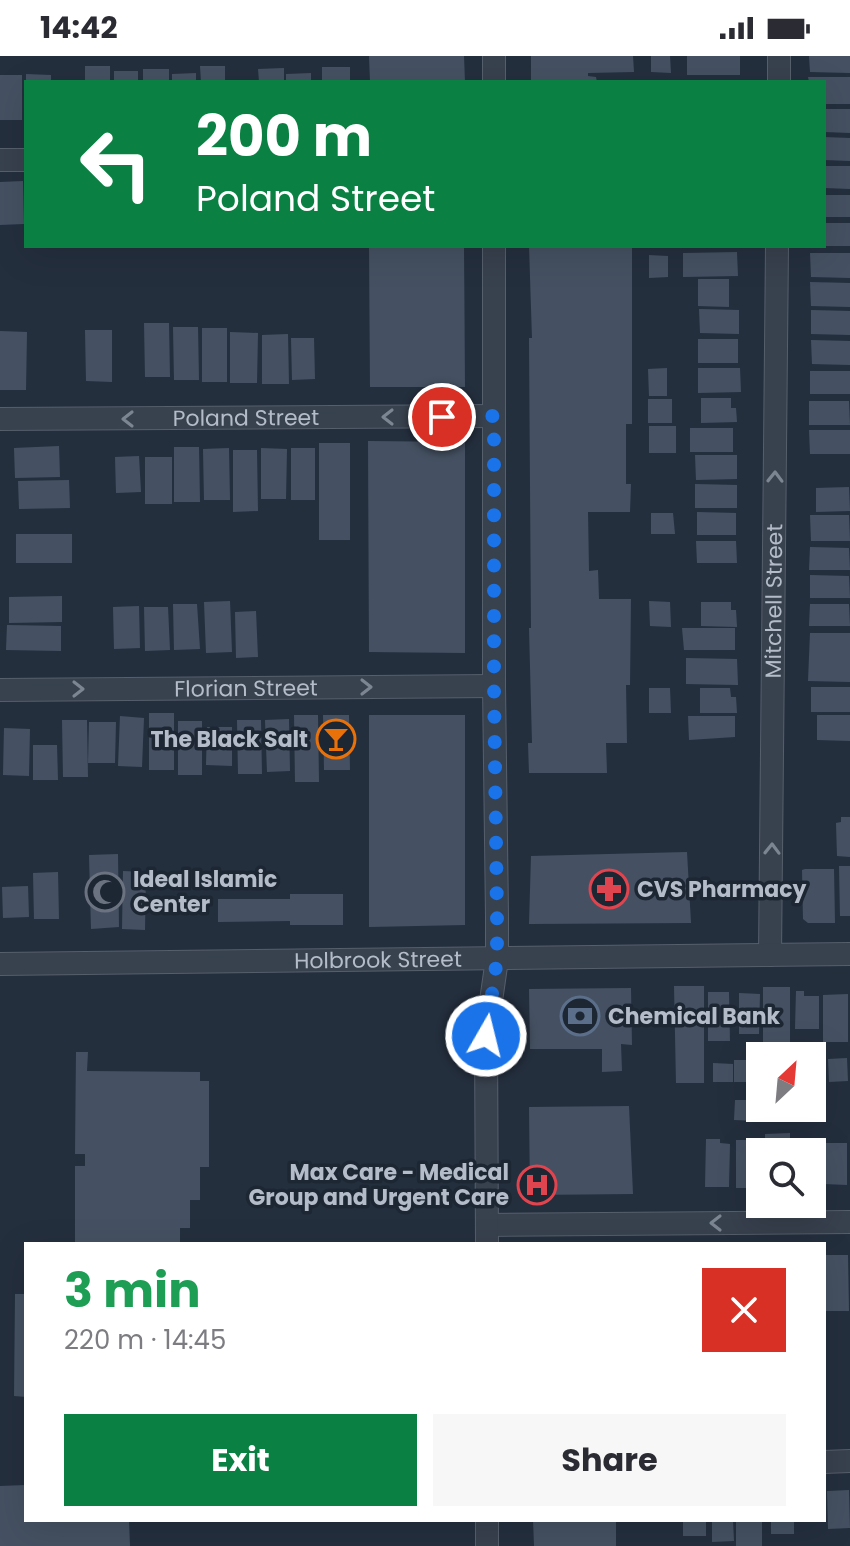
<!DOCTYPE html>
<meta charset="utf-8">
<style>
:root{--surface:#fff;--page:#f7f7f7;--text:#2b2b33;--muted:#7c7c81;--accent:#0b8043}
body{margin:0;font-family:Poppins,sans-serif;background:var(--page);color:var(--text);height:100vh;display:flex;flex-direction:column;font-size:30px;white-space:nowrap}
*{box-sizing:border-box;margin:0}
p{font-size:26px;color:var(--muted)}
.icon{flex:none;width:44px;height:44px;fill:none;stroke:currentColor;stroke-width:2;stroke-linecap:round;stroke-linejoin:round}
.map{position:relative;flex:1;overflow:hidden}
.panel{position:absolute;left:24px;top:1186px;width:802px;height:280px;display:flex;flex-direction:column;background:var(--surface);border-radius:0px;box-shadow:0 8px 32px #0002}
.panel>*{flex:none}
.top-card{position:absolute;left:24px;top:24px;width:802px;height:168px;border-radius:0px;box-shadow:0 8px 32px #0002;background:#0b8043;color:#fff;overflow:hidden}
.needle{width:52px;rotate:26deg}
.tools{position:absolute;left:746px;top:986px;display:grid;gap:16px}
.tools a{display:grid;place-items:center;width:80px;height:80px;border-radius:0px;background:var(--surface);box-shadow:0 8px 32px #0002;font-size:40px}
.pin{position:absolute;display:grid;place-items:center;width:68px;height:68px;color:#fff;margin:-34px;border:4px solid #fff;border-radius:50%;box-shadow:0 2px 8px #0007}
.me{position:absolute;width:88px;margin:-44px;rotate:8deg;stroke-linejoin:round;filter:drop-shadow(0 0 6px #0008)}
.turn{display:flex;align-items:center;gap:28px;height:168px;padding:0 40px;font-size:36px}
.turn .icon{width:104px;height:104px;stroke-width:2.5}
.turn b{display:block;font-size:56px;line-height:68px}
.round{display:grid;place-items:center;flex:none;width:84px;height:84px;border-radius:0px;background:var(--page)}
.overview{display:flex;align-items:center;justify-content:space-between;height:136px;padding:0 40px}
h1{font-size:48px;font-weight:700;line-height:60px;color:#1e9e55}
.cta{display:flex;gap:16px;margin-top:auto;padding:16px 40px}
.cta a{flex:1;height:92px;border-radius:0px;background:var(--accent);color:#fff;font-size:32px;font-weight:700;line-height:92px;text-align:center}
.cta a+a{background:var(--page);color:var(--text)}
.status{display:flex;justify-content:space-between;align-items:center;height:56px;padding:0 40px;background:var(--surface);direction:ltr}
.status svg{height:22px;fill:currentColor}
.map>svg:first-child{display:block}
</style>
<div class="status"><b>14:42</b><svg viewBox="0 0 49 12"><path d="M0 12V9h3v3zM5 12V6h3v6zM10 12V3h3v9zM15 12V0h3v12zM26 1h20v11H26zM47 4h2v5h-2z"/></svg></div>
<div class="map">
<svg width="850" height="1490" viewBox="0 0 850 1490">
<rect width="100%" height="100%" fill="#242f3e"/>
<path fill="#455162" d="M369,0H464L465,26H370Z
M531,0H633L634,16L588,17V20L596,21L597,26H531Z
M651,0H670L671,17L651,16Z
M687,0H740V19H687Z
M809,0H850V17L810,16Z
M85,10H110V26H85Z
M200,10H225V26H201Z
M322,11H350V26H322Z
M284,12V26H259L258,13Z
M143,13H169V26H143Z
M114,15H138V26H114Z
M196,17V26H172V18Z
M311,17V26H286V18Z
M26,18L51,19V26H26Z
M0,19H22V64H0Z
M808,21H850V48H824V26H809Z
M824,53H850V77L824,76Z
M824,81L850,82V105L824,104Z
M824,110H850V133L824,132Z
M23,125L24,168L0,169V126Z
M824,139H850V161H824Z
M824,167H850V190H824Z
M369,190H464L465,331H370Z
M529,190H632V368H626V428H631L630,456H588L589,515L598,514L599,543H631L630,629H626L627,687H606L607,717H529L528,687H532L529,572H531L529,282H532Z
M737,196L738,220L683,221V197Z
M810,197H850V222L811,221Z
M649,199L668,200V221L649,222Z
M698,223H729V251L698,250Z
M810,226L850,227V251L811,250Z
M699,253L739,254V278L700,277Z
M811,254L850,255V279L811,278Z
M144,267H169L170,321H145Z
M173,271H198L199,324H174Z
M202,272H227V326H202Z
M85,274H112V326L86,325Z
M0,275L27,276L26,334H0Z
M230,276L258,277L257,327H230Z
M288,278L289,328H262V279Z
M291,282H314L315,323L292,324Z
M698,283H738V307H698Z
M811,284L850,285V309L812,308Z
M667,312V340H649L648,313Z
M698,312H740L741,336L698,337Z
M810,315H850V338H810Z
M701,342H731V352H736L737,366L701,367Z
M648,343H672V367H648Z
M809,345H849L850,369H809Z
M649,370H676V397H649Z
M690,372H733V396H690Z
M809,374H850V398H810Z
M368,385L465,386V597L369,596Z
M319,387H350V484H319Z
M59,390L60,421L15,422L14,392Z
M174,391H199L200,446H174Z
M229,392L230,444H204L203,393Z
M261,392L287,393L286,443H261Z
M291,392H315V444H291Z
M233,394H257L258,455L233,456Z
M695,399H737V423L696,424Z
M139,400L141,436L116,437L115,401Z
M145,401H172V448H145Z
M69,424L70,452L19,453L18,425Z
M695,428L737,429V452H695Z
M849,431L850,455L816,456V432Z
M697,456L736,457V479H697Z
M651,457H673L675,478H651Z
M810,459H849L850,485H811Z
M16,478H72V507H16Z
M696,485H736L737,507H697Z
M810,491L849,492L850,514H809Z
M810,519L849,520L850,542H810Z
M62,540V566L9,567V541Z
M230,545L232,596L206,597L204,546Z
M649,545L670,546L671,571L650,570Z
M701,546H731V554H736L737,571L701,570Z
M173,548H197L200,593L174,594Z
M810,548H849L850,570H809Z
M139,550L140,592L114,593L113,551Z
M144,551H168L170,594L145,595Z
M256,555L258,601L236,602L235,556Z
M7,569L61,570V595L6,594Z
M682,572H735V594H684Z
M810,577H850V626L808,625Z
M686,602L737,603L738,629L686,628Z
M811,631H850V656H811Z
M649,632H670L671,657H649Z
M700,632H730L731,641H736L737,657H700Z
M149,657H174V714H149Z
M294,659H318L319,726H295Z
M323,659H349L350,714H324Z
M369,659H465V869L369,871Z
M817,659H850V685L817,684Z
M120,660L144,662L142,711L118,710Z
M688,660H735V681L689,684Z
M289,663L290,715L267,716L265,664Z
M62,664H87L88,721H63Z
M237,664H261L262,718H238Z
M178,665H202V719H178Z
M89,666H116L115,707H88Z
M207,671H232V710L206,709Z
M4,672L30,673L29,720L3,719Z
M33,689H57L58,724H33Z
M841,761H850V801L837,800L836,767L841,766Z
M687,796L691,867L529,868L531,800Z
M118,798L119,871L91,873L89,799Z
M839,810H850V860H840Z
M805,813H834L835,867H808L803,863L802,814Z
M123,815L146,816L145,874L122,873Z
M58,816L59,863H34L33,817Z
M28,830L29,861L3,862L2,831Z
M290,838H343V869H290V865L218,866V843H290Z
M674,930H704V1027H676Z
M763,931H790V1000H763Z
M631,932L632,989L621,988L622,1015L602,1016V993H530L529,933Z
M796,935H804V940H819V973H795Z
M708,936H729L730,985H708Z
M739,937L760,938L759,978H739Z
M848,938V986H823V939Z
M76,996H88L87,1015L200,1016V1025H209V1111H200V1144H190V1172H180V1188H75V1110H85V1098H75Z
M847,1002L848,1025L829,1026L828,1003Z
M734,1004H759V1026H734Z
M713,1007L733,1008V1026H713Z
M812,1041H817L818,1061H805V1052H812Z
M735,1044H756V1065L734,1064Z
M629,1050L633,1138L530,1139L529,1051Z
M790,1077V1096H765V1078Z
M706,1083H720V1087L730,1088L729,1131H705Z
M736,1084H762L760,1132H736Z
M793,1087H818L819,1128H812V1096H793Z
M823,1087H847V1129L823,1128Z
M824,1199H848L849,1255H824Z
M15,1238H26V1341L14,1340Z
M26,1429V1464H129L130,1490H0V1430Z
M849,1434L850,1472L828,1473L827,1435Z
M533,1464H616V1490H534Z
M683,1464H706V1480H683Z
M712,1464H733L734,1485L712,1486Z
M736,1464H762V1490H736Z
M771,1464H794V1478H771Z"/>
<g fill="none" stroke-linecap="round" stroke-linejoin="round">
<defs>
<g id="minor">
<path d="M494,0V26"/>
<path d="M779,26V0"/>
<path d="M0,104H26"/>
<path id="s1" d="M0,363L494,360"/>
<path id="s2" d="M0,634L494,630"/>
<path id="s3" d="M770,899L777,190"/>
<path id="s4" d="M0,908L850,898"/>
<path d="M487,1169L850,1166"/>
<path d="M487,1188L486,980L497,903V861L494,630V190"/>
<path d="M824,1406L850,1405"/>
<path d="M487,1464V1490"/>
</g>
</defs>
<use href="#minor" stroke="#565f6c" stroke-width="24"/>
<use href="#minor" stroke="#38414e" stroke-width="22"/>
</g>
<defs><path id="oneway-chevron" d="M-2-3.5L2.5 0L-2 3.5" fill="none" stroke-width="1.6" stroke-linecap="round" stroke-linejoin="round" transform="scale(2)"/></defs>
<g stroke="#7c8592">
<use href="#oneway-chevron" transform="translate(388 361) rotate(180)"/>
<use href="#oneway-chevron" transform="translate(128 363) rotate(180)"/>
<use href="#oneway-chevron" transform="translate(775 421) rotate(-89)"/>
<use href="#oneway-chevron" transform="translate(366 631)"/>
<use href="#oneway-chevron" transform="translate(78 633)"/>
<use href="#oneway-chevron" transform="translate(772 793) rotate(-89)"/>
<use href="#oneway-chevron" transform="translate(716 1167) rotate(180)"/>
</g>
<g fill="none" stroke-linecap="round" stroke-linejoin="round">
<path stroke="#1a73e8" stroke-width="14" stroke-dasharray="0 25.2" d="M442,361L494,360V630L497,861V903L486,980"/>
</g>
<defs>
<symbol id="bar-ring" viewBox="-11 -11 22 22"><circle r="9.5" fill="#1d2633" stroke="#e8710a" stroke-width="1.5"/><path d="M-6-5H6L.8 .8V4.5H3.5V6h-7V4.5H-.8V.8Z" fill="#e8710a"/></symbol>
<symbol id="pharmacy-ring" viewBox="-11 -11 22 22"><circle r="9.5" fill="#1d2633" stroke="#e0444e" stroke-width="1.5"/><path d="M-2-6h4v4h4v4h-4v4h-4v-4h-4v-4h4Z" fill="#e0444e"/></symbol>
<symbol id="mosque-ring" viewBox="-11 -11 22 22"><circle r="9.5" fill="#1d2633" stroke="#6b7280" stroke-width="1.5"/><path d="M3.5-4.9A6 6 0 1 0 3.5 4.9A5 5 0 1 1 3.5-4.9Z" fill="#6b7280"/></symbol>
<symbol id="bank-ring" viewBox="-11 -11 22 22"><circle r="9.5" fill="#1d2633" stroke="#5c6f8a" stroke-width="1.5"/><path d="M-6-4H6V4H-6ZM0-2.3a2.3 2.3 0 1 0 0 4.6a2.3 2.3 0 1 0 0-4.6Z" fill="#5c6f8a"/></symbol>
<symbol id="hospital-ring" viewBox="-11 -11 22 22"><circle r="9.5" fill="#1d2633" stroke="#e0444e" stroke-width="1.5"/><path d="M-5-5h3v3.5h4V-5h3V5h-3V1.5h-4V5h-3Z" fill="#e0444e"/></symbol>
</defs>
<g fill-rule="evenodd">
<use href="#bar-ring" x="314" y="661" width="44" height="44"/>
<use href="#pharmacy-ring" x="587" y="811" width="44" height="44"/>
<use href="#mosque-ring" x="83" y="814" width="44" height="44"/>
<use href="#bank-ring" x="558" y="938" width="44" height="44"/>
<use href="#hospital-ring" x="515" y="1107" width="44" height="44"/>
</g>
<g text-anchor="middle" stroke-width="7" stroke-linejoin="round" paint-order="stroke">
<g font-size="22" fill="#b4bcc9" stroke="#1d2633">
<text dy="8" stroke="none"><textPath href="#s1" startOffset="246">Poland Street</textPath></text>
<text dy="8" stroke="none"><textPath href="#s3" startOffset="354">Mitchell Street</textPath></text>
<text dy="8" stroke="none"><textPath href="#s2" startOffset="246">Florian Street</textPath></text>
<text dy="8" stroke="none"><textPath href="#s4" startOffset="378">Holbrook Street</textPath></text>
</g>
<g font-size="22" font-weight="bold" fill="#b4bcc9" stroke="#1d2633" text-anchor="start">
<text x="308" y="691" text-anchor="end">The Black Salt</text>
<text x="133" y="831">Ideal Islamic<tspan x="133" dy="25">Center</tspan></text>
<text x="637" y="841">CVS Pharmacy</text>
<text x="608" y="968">Chemical Bank</text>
<text x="509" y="1124" text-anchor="end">Max Care - Medical<tspan x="509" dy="25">Group and Urgent Care</tspan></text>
</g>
</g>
</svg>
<div class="tools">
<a><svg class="needle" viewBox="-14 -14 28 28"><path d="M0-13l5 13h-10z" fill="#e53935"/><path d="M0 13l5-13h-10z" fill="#7c7c81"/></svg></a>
<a><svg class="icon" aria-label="search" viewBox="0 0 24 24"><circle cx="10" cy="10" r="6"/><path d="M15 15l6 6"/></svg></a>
</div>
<div class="pin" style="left:442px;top:361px;background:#d93025"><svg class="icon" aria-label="arrive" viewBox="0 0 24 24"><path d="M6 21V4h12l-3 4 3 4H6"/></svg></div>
<svg class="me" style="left:486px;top:980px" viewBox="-20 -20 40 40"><circle r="17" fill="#1a73e8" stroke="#fff" stroke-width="3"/><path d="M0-11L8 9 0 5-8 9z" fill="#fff"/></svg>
<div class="top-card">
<div class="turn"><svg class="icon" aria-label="left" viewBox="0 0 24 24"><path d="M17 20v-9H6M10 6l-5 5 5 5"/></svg><div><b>200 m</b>Poland Street</div></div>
</div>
<section class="panel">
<div class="overview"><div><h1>3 min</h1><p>220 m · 14:45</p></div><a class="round" style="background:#d93025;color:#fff"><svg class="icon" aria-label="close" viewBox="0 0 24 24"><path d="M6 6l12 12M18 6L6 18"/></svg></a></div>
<div class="cta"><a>Exit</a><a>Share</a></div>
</section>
</div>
